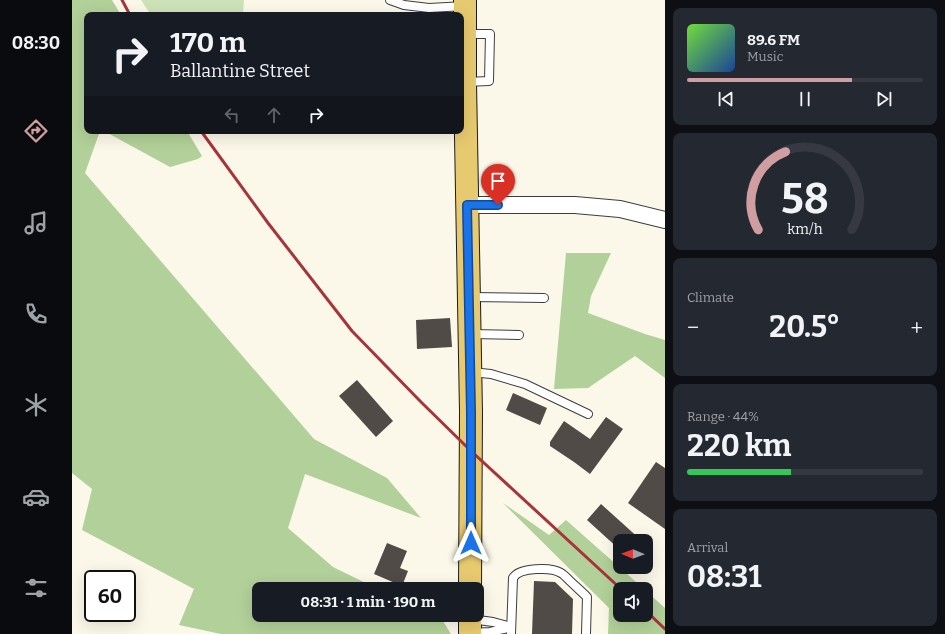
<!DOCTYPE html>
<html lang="en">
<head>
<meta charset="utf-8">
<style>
	:root { --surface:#171b24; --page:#242831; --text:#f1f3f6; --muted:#9ea1a6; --line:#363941; --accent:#d09da1 }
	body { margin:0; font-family:Bitter,serif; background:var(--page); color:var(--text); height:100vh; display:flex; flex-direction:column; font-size:15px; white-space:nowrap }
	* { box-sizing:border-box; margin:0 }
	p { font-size:13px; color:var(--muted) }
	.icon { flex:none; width:22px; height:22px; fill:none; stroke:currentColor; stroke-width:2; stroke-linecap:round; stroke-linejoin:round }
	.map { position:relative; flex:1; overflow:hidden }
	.panel { display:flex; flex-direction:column; gap:8px; padding:8px; background:#0d0f14; width:280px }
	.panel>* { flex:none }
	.hud { position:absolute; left:12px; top:12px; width:380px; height:122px; border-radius:8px; box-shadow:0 4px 16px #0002; background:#171b24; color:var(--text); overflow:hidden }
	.needle { width:26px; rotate:271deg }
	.controls { position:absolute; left:541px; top:534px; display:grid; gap:8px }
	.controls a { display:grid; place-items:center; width:40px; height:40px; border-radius:8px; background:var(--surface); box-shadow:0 4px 16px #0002; font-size:20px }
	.speed { position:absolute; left:12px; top:570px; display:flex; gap:8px; font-size:20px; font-weight:700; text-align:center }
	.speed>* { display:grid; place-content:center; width:52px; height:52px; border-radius:50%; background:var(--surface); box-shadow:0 4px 16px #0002; line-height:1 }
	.speed .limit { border:2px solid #111; border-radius:6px; background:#fff; color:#111 }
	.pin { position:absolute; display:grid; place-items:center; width:34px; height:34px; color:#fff; margin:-41px -17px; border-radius:50% 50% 50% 0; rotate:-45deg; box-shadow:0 0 4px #0007 }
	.pin .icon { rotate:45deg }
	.me { position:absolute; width:44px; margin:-22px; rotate:0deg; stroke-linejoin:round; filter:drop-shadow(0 0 3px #0008) }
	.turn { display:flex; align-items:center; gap:14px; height:84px; padding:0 20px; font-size:18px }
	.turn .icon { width:52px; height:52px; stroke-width:2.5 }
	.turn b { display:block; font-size:28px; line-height:34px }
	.lanes { display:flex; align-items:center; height:38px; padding:0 20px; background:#0003; justify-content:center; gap:20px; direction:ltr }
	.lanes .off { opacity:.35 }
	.big { font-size:30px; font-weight:700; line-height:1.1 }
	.panel .tile { flex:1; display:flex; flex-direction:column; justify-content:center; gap:6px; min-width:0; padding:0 14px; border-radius:8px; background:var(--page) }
	.panel .dial { align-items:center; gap:0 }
	.dial svg { height:104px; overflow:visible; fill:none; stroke:var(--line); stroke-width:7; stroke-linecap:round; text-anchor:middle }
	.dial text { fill:var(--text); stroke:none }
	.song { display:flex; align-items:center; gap:12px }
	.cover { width:48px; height:48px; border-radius:6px; background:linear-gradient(135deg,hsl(100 70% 55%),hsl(220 70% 35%)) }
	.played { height:4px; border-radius:2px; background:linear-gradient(90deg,var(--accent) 70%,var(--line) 70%) }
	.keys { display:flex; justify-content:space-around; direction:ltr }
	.heat { display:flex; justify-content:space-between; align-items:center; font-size:22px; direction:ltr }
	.charge { height:6px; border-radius:3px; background:linear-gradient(90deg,#34c759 44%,var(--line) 0) }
	.trip { position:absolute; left:180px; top:582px; width:232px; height:40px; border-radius:8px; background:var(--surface); box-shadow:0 4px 16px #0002; font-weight:700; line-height:40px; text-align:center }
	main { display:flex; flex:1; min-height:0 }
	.dock { display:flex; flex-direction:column; width:72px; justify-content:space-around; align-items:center; background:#090b0e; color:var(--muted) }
	.dock .icon { width:28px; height:28px }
	.dock .selected { color:var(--accent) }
	.dock b { font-size:18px; color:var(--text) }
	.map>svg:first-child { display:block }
	.green { fill:#cee2b8 }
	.forest { fill:#b2d099 }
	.building { fill:#514b48 }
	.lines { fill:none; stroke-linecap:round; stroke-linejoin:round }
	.lane-casing { stroke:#3d3d3d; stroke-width:10 }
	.street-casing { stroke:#3d3d3d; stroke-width:18 }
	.primary-casing { stroke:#1b1b1b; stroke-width:24 }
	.lane { stroke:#fff; stroke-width:8 }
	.street { stroke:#fff; stroke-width:16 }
	.primary { stroke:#e7c96f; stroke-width:22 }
	.rail { stroke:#a7343a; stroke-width:3 }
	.route-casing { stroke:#114b97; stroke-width:10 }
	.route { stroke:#1a73e8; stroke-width:7 }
</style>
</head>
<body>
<main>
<nav class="dock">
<b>08:30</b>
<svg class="icon selected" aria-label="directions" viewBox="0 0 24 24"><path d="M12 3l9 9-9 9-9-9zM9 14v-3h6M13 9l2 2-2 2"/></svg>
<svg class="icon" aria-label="music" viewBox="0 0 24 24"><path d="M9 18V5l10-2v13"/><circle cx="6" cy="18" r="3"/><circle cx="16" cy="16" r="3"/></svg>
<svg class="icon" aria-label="phone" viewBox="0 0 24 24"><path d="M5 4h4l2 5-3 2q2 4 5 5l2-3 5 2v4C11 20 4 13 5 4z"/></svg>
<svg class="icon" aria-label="climate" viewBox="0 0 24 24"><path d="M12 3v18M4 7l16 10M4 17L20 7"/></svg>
<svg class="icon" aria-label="car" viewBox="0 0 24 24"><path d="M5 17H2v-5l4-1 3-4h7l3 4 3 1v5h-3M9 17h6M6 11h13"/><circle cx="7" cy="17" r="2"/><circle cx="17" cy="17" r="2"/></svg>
<svg class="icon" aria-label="filters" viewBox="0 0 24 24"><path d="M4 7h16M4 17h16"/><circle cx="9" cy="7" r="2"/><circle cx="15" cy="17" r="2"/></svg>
</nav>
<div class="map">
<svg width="593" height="634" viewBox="0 0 593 634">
	<rect width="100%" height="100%" fill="#fcf8e9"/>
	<path class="green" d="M 69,0 L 172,0 L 171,15 L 79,15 Z"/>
	<g class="forest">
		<path d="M 0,0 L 40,0 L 49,15 L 15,15 L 15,131 L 28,131 L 13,173 L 242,439 L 315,478 L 349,518 L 233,474 L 216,528 L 261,567 L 306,589 L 187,589 L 187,615 L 359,615 L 371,621 L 379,634 L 149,634 L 107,625 L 122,589 L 10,530 L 20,489 L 0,473 Z"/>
		<path d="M 32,131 L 115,131 L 130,156 L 126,159 L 98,167 Z"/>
		<path d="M 494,253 L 539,253 L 519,296 L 516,313 L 573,334 L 593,340 L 593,378 L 563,356 L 516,388 L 482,389 Z"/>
		<path d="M 431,503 L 477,535 L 494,520 L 572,589 L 548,589 L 548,615 L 574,615 L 574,591 L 593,608 L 593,634 L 536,634 L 537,608 Z"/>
	</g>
	<g class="building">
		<path d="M 378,318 L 380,347 L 345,349 L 344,320 Z"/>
		<path d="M 285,380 L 321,421 L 304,437 L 267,396 Z"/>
		<path d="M 441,393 L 475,408 L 468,425 L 434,410 Z"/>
		<path d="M 534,417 L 551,429 L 518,474 L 502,462 L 478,446 L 478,442 L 492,421 L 518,439 Z"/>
		<path d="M 584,462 L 593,468 L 593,529 L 556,503 Z"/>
		<path d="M 529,504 L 549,522 L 570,541 L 548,541 L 548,550 L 515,520 Z"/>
		<path d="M 315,543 L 335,551 L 328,568 L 336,571 L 330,586 L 302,574 Z"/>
		<path d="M 462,581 L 483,582 L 501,599 L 500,634 L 460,634 Z"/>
	</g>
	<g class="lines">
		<g class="lane-casing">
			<g id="lane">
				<path d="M 318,0 L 332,5 L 357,8 L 393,6"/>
				<path d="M 394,34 L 418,34 L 417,81 L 394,82"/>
				<path d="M 398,297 L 472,298"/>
				<path d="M 399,334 L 447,335"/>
				<path d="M 399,372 L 419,374 L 453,384 L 516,414"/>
				<path d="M 399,619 L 421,622 L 439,627"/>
				<path d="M 398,633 L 418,632 L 436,628"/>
				<path d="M 439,634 L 441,578 C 447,567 480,567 489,573 C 491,574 494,577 496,579 C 502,585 509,591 515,597 L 514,634"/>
			</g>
		</g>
		<g class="street-casing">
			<path id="street" d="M 395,205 L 503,205 L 548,209 L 593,220"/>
		</g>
		<g class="primary-casing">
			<g id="primary">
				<path d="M 393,0 L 393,82 L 399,412 L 398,589"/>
				<path d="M 398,634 L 398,615"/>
			</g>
		</g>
		<use href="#lane" class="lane"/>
		<use href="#street" class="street"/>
		<use href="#primary" class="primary"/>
		<g class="rail">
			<path d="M 50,0 L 58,15"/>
			<path d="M 129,131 L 196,223 L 280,331 L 349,402 L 399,451 L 549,589"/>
			<path d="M 574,611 L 593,629"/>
		</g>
	</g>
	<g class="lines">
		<g class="route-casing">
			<path id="route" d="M 399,543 L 399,412 L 395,205 L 426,205"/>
		</g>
		<use href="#route" class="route"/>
	</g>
</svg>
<div class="controls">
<a><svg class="needle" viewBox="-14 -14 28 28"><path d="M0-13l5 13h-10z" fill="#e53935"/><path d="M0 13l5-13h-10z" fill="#9ea1a6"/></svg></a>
<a><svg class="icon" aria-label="sound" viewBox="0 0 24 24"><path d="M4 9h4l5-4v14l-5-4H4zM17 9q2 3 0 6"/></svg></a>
</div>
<div class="speed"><div class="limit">60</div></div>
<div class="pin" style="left:426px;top:205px;background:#d93025"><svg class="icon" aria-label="arrive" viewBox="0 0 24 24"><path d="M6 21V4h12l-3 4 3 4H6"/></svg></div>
<svg class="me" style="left:399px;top:543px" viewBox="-20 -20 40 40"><path d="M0-17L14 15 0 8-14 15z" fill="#1a73e8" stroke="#fff" stroke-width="4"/></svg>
<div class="trip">08:31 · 1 min · 190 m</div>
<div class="hud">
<div class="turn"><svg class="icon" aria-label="right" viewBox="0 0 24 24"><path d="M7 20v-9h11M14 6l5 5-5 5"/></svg><div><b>170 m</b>Ballantine Street</div></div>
<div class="lanes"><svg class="icon off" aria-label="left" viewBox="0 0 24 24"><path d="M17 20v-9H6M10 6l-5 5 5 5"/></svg><svg class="icon off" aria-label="ahead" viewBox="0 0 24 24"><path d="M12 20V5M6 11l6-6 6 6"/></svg><svg class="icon" aria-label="right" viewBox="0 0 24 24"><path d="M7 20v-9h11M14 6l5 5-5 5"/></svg></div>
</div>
</div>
<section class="panel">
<div class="tile">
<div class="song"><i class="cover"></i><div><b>89.6 FM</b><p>Music</p></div></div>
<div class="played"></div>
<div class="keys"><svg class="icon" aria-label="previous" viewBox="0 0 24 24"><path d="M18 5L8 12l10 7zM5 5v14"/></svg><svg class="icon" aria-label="pause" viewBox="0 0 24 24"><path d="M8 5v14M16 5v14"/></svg><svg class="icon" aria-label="next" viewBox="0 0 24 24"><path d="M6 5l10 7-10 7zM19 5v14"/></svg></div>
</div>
<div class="tile dial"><svg viewBox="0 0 100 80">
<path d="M14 69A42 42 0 1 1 86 69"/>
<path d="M14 69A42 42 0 0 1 35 9" stroke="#d09da1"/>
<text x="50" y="56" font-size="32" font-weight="700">58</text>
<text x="50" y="72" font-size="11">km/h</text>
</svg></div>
<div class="tile"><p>Climate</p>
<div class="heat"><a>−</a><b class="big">20.5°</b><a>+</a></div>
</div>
<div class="tile"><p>Range · 44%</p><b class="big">220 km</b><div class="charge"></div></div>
<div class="tile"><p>Arrival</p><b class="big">08:31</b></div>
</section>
</main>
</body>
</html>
